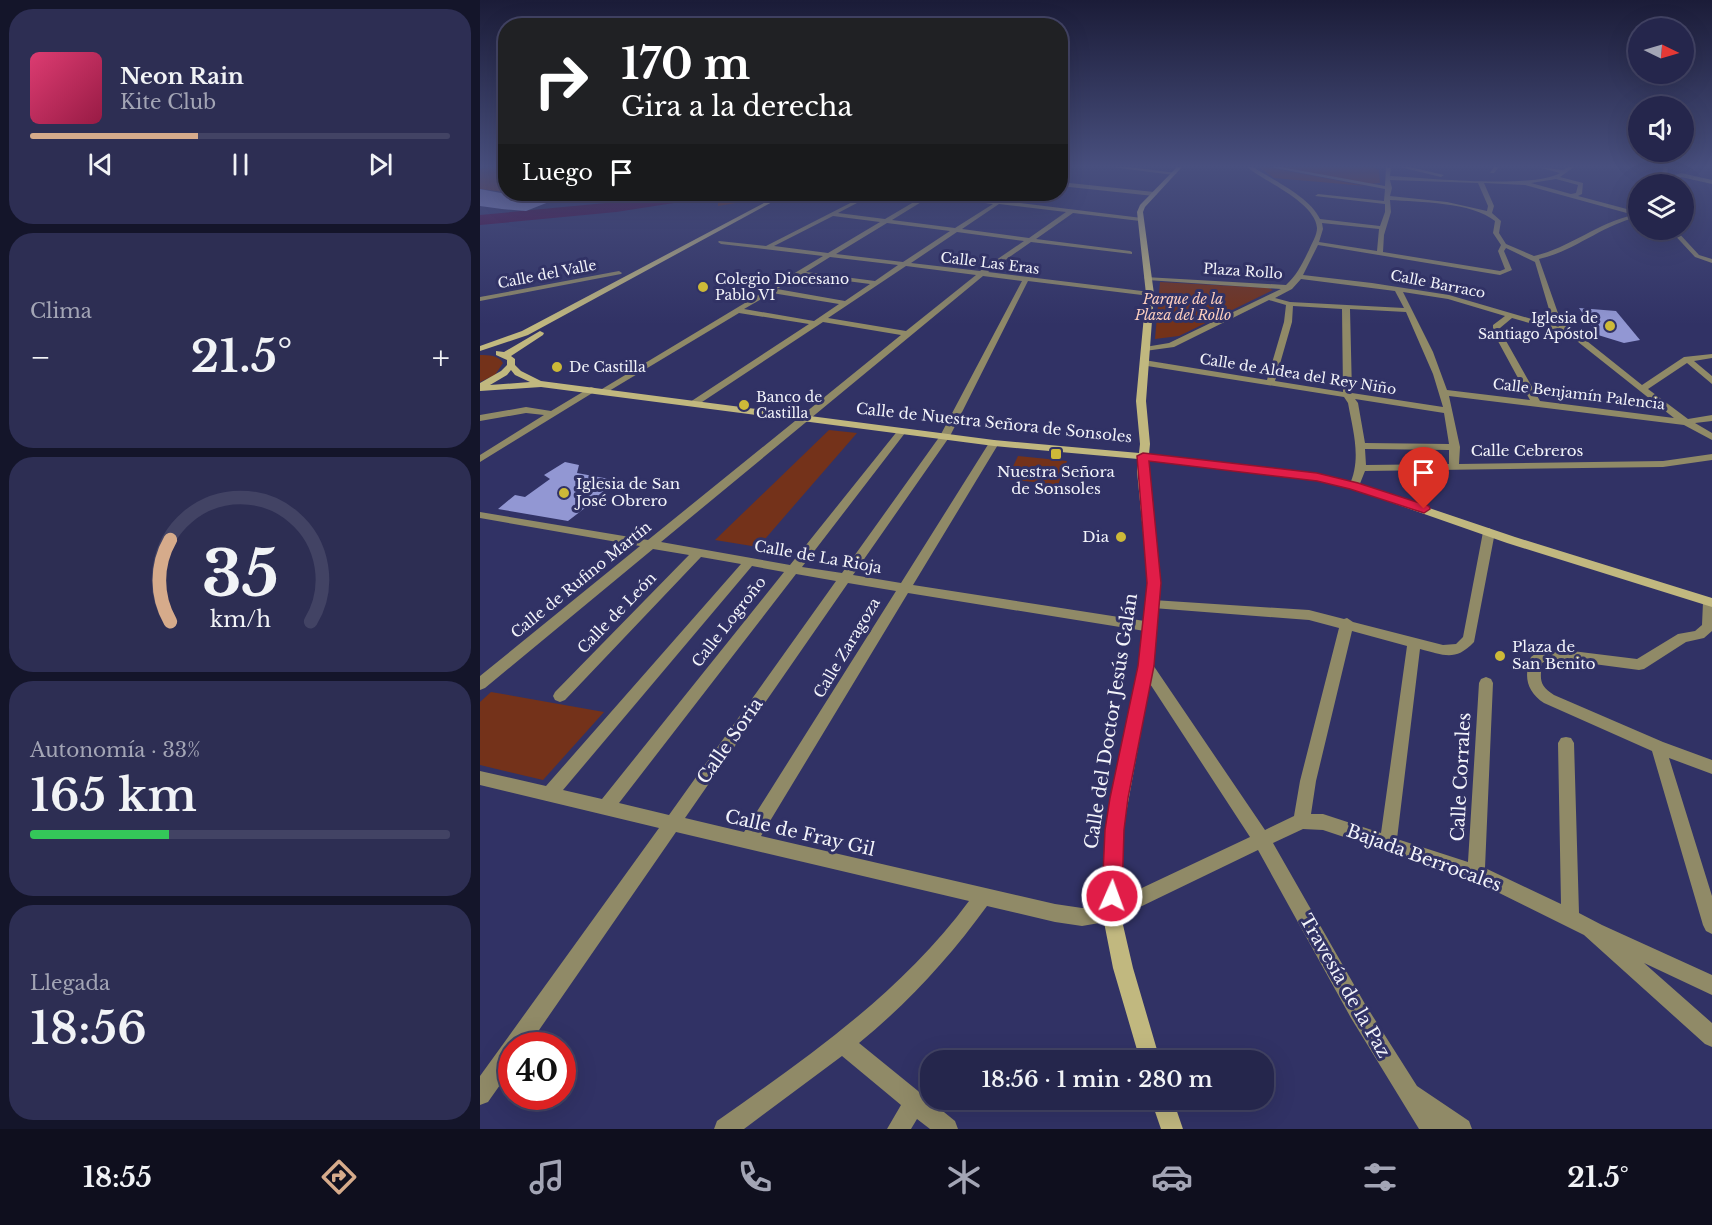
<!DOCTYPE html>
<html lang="es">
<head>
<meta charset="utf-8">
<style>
	:root { --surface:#25264c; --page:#2d2e53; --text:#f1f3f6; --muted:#a3a5b5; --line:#424364; --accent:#d6ab8b }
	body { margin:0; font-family:"Libre Baskerville",serif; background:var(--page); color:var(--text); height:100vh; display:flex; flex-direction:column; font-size:22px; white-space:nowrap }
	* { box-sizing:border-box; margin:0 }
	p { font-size:20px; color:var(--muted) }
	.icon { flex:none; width:33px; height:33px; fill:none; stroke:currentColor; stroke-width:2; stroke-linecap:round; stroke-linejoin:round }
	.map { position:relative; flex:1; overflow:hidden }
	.details { display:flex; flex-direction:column; gap:9px; padding:9px; background:#14152a; width:480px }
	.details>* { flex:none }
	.top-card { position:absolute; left:18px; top:18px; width:570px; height:183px; border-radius:24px; box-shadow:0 6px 24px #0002,0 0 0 2px var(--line); background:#202124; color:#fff; overflow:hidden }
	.needle { width:39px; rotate:95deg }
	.buttons { position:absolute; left:1148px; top:18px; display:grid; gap:12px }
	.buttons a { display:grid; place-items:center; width:66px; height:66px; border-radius:50%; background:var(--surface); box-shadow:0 6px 24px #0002,0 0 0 2px var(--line); font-size:30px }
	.speed { position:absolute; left:18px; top:1032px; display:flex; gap:12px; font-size:30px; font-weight:700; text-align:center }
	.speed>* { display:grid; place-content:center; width:78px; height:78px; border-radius:50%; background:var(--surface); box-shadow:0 6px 24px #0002,0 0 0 2px var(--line); line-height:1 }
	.speed .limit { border:9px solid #d22; background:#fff; color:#111 }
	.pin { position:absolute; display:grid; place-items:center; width:51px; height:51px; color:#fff; margin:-62px -26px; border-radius:50% 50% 50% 0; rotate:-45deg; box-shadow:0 0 6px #0007 }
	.pin .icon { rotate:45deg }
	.me { position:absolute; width:66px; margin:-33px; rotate:2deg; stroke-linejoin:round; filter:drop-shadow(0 0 4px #0008) }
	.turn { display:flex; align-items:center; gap:21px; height:126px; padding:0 24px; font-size:27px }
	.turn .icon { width:78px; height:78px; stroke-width:2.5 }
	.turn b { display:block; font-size:42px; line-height:51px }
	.then { display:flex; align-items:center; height:57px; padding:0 24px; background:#0003; gap:12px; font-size:22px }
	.big { font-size:45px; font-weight:600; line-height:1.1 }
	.details .card { flex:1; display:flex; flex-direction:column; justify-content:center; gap:9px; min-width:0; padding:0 21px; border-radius:24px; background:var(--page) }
	.details .dial { align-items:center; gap:0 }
	.dial svg { height:156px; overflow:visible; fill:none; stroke:var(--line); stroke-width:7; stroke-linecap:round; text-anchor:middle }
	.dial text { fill:var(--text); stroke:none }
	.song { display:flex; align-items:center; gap:18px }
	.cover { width:72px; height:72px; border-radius:9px; background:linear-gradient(135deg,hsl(340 70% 55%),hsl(340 70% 35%)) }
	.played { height:6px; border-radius:3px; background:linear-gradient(90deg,var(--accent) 40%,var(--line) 40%) }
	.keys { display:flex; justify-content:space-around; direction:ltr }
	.heat { display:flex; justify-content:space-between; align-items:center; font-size:33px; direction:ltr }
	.charge { height:9px; border-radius:4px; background:linear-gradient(90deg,#34c759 33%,var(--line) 0) }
	.trip { position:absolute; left:440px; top:1050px; width:354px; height:60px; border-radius:24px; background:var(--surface); box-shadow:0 6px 24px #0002,0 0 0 2px var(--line); font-weight:600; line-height:60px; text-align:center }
	.menu { display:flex; height:96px; justify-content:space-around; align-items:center; background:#0f0f1e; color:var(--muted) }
	.menu .icon { width:42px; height:42px }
	.menu .selected { color:var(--accent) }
	.menu b { font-size:27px; color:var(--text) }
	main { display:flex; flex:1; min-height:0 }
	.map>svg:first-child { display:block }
	.green { fill:#74321a }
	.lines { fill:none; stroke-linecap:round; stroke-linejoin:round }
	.river { fill:#460437; fill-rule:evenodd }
	.building { fill:#9297d3 }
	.street { fill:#908a67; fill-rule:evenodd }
	.secondary { fill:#c1b87f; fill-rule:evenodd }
	.route { fill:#e11d48; stroke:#92132f; stroke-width:1.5 }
	.poi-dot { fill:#cdb938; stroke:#313265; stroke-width:2 }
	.labels { text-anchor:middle; stroke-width:6; stroke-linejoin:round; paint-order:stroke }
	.far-street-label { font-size:14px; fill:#f2f3fa; stroke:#313265 }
	.far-poi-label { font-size:14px; fill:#f2f3fa; stroke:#313265; text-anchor:start }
	.far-park-label { font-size:14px; font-style:italic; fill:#fccebe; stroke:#313265 }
	.street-label { font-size:15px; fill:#f2f3fa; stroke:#313265 }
	.poi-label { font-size:15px; fill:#f2f3fa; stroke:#313265; text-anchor:start }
	.near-street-label { font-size:18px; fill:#f2f3fa; stroke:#313265 }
</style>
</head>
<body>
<main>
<section class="details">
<div class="card">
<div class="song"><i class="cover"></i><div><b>Neon Rain</b><p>Kite Club</p></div></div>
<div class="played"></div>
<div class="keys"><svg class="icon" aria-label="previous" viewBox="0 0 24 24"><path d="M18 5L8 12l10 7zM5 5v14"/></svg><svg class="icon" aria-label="pause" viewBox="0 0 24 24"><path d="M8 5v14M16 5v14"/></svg><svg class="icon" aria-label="next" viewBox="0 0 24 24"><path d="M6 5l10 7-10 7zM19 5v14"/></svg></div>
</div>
<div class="card"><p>Clima</p>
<div class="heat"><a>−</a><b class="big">21.5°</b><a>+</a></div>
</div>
<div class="card dial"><svg viewBox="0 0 100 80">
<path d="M14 69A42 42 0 1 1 86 69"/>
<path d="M14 69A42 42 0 0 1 14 27" stroke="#d6ab8b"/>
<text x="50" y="56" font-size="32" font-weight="700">35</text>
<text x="50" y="72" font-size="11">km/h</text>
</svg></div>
<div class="card"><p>Autonomía · 33%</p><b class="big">165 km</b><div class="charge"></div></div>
<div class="card"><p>Llegada</p><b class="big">18:56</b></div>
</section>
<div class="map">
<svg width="1232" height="1129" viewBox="0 0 1232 1129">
	<rect width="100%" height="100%" fill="#313265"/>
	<g class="green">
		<path d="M 8,167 L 25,167 L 25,192 L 0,189 L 0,170 Z"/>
		<path d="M 779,167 L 787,167 L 886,186 L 794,178 Z"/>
		<path d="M 798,167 L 891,167 L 899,170 L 900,183 L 889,184 Z"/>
		<path d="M 249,194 L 299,194 L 292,197 L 238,206 L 238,202 L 231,198 Z"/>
		<path d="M 680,282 L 788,288 L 793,290 L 699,336 L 675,339 Z"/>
		<path d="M 0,355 C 9,355 18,355 23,363 L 15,375 L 0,382 Z"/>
		<path d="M 349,430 L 377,433 L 278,547 L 235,540 Z"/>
		<path d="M 538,456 L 587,461 L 578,485 L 527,479 Z"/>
		<path d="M 11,692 L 124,712 L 63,780 L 0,765 L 0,702 Z"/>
	</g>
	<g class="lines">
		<path class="river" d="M 191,194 L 228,194 L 220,199 L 136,212 L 0,225 L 0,215 L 136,202 Z"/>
	</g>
	<g class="building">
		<path d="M 0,189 L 26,194 L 79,198 L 46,211 L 22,209 L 0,206 Z"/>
		<path d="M 1099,308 L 1136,311 L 1160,340 L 1144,343 L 1118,335 Z"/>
		<path d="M 85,462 L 99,465 L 97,473 L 140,481 L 110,501 L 114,501 L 88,521 L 18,509 L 35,495 L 45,497 L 70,479 L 64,475 Z"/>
	</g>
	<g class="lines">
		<g class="street">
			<path d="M 631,167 L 649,167 L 697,173 L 694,175 Z"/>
			<path d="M 767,167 L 773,167 C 793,180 830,197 840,219 L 900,226 L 905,212 L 905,204 L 835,196 L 838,194 L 904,201 L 905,189 L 790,167 L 801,167 L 905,186 L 906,167 L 911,168 L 910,176 C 945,178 1054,189 1080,173 L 1058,167 L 1083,170 L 1088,167 L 1094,167 L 1080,177 L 1103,183 L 1102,194 L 1098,196 L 1158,212 L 1158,217 C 1122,225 1095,251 1059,259 L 1079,316 L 1083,322 L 1162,385 L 1204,357 L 1232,354 L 1232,358 L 1214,361 L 1232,376 L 1232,384 L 1207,363 L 1168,389 L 1208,419 L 1232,415 L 1232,421 L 1215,423 L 1232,433 L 1232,440 L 1204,425 L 969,396 L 980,447 L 979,464 L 1183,461 L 1232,454 L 1232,460 L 1183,467 L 885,471 L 879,486 L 874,489 L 869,486 C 882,459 873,431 868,403 L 864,397 L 661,365 L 660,363 L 664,360 L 787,380 L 804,322 L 806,305 L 789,300 L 694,347 L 665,351 L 661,349 L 665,347 L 689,343 L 801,289 L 667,280 L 664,278 L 665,277 L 806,285 C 817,275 822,264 829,250 C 832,243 837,235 837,228 C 835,202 785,182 767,167 ZM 1076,179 L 1098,185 L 1096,193 L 1091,194 L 1051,183 ZM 910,180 L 998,183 L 1008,206 L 1007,211 L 967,202 L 910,196 L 912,188 ZM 1004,183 L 1045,185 L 1154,215 C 1118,222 1090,248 1054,256 L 1026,244 L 1019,233 L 1021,221 L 1012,213 L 1014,206 ZM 910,200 C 939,202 992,202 1015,221 L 1013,233 L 1021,245 L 1018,251 L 1025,269 L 1020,271 L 903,252 L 904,235 L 911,212 ZM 842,223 L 899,229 L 897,251 L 839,242 L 843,229 ZM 838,245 L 1020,275 L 1032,270 L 1024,251 L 1026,248 L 1055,262 L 1071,316 L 1079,327 L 969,295 L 892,283 L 823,275 ZM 821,279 L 915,291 L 924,308 L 810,302 L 795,298 L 812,289 ZM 923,292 L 968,299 L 1025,316 L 1013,325 L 1013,332 L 1050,400 L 967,390 L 953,352 ZM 813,306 L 862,309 L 863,392 L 795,381 L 812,322 ZM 870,309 L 926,312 L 953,374 L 963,407 L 872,393 ZM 1032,318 L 1088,334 L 1194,418 L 1060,401 L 1021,332 L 1020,328 ZM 875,399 L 964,413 L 969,444 L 885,443 L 878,403 ZM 885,449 L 969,450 L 969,464 L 886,465 Z"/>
			<path d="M 920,167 L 930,167 L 964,175 L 961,177 Z"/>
			<path d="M 1014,167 L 1019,167 L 1014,173 L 1010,173 Z"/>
			<path d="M 1183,167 L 1188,167 L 1186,184 L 1181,184 Z"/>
			<path d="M 1201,173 L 1232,180 L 1232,184 L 1201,177 L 1196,184 L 1192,184 L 1195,175 Z"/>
			<path d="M 580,182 L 674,192 L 677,194 L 674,196 L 580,186 Z"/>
			<path d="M 388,194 L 394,194 L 358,213 L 405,219 L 444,196 L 442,194 L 517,201 L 528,194 L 533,194 L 523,201 L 662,218 L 660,221 L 593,213 L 556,239 L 650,251 L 652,252 L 652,254 L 551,242 L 508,272 L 670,292 L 674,294 L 670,296 L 548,281 L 470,436 L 373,575 L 421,583 L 509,443 L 514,440 L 519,443 L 433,585 L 671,622 L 676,624 L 678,627 L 676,630 L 671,632 L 428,593 L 281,836 L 575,904 L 602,908 L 630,903 L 770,837 L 661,670 L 659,666 L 661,662 L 666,661 L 671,662 L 785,830 L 814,816 L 820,781 L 859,628 L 829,620 L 673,608 L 669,607 L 667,604 L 669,601 L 673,600 L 829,610 L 864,619 L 867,618 L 873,622 L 963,645 L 976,644 L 983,637 L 1003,532 L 1009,528 L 1015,532 L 994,642 C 975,662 964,655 940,649 L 917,839 L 988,862 L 999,683 L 1001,679 L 1006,677 L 1011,679 L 1013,683 L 1005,868 L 1081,904 L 1078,743 L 1081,738 L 1086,737 L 1091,738 L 1094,743 L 1099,913 L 1122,925 L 1232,975 L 1232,995 L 1164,963 L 1232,1023 L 1232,1047 L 1225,1044 L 1104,935 L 993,880 L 843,830 L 823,829 L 793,843 L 885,1004 L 937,1086 L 989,1121 L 992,1129 L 939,1129 L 871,1018 L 778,850 L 631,921 L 602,926 L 575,922 L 507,906 C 470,957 428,1003 379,1043 L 475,1121 L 478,1129 L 450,1129 L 437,1119 L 431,1129 L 407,1129 L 421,1105 L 362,1056 L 264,1129 L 234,1129 L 237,1121 C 329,1056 421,993 489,901 L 196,832 L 48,1046 L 32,1046 L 32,1068 L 8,1102 L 0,1105 L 0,1076 L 179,828 L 0,785 L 0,771 L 66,786 L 261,564 L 221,557 L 85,700 L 80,702 L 75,700 L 73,696 L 75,692 L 209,555 L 173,549 L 5,688 L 0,690 L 0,676 L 160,546 L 0,518 L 0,512 L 168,540 L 421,335 L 343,322 L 216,406 L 210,406 L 210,402 L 329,324 L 259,313 L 124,394 L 118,394 L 117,392 L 343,256 L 241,244 L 238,242 L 239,241 L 286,246 ZM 451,196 L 513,204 L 475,228 L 412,220 ZM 519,204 L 586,212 L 549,238 L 482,229 ZM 353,216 L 400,222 L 348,253 L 294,246 ZM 407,223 L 470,231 L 423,262 L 356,254 ZM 477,232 L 544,241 L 500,271 L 431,263 ZM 350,257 L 418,265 L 395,281 L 326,272 ZM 426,266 L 496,275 L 426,331 L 348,318 ZM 320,275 L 390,284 L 365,301 L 297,289 ZM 503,276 L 542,281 L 460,436 L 362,573 L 322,567 L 425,433 L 425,429 L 419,429 L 310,565 L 181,542 ZM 292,293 L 359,304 L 334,321 L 264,309 ZM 272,566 L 304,572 L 122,799 L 83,790 ZM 316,574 L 356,581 L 189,815 L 139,803 ZM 368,583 L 416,591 L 264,832 L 205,818 ZM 872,631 L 927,646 L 901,833 L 843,814 L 831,814 L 836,781 Z"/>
			<path d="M 1190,230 L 1196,230 L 1219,255 L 1232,259 L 1232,263 L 1215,257 Z"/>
			<path d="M 139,271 L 142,273 L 141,274 L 0,301 L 0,297 Z"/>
			<path d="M 111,387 L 114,388 L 114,392 L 0,462 L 0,455 L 64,415 L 46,413 L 0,421 L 0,415 L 46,407 L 71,411 Z"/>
			<path d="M 1229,598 L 1232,598 L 1232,631 L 1224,638 L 1206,642 L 1164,669 L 1159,670 L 1076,659 L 1067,660 L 1062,663 C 1060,680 1059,685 1074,695 L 1183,742 L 1232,760 L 1232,774 L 1189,758 L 1232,896 L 1232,934 L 1226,931 L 1223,925 L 1172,751 L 1064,703 C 1047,692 1043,676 1051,657 L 1059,651 L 1076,649 L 1157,659 L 1198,634 L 1215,631 L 1222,625 L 1223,602 L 1225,599 Z"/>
		</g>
		<g class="secondary">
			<path d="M 697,167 L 702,167 L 665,207 L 663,212 L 674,294 L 666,401 L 670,444 L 669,454 L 837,474 L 878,484 L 1035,537 L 1232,598 L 1232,607 L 1027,543 L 870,488 L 837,480 L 668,460 L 667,471 L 680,583 L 673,666 L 643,830 L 640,912 L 653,968 L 680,1060 L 660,1060 L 633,968 L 622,912 L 627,830 L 659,666 L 668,583 L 657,471 L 658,459 L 514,446 L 61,387 L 0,391 L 0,383 L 21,371 L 27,365 L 27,360 L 16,355 L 16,351 L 24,352 L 60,331 L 64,333 L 63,335 L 31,356 L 35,359 L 35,365 L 41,371 L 61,381 L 514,440 L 659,453 L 660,444 L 656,401 L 666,294 L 657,212 L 660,205 ZM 31,370 L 35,375 L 50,382 L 10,385 L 27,375 Z"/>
			<path d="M 301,194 L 307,194 L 48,335 L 0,351 L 0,346 L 42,331 Z"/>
			<path d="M 671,1100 L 693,1100 L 703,1129 L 681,1129 Z"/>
		</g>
	</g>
	<linearGradient id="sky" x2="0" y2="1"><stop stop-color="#1b1c38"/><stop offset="0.51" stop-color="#484f7e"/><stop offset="1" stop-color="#484f7e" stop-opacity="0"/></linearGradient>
	<rect width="1232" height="325" fill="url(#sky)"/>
	<path class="route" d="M 663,453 L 837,473 L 878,483 L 949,506 L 950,509 L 944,513 L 870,489 L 837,481 L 669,461 L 681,583 L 674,666 L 648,798 L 644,830 L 642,896 L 639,904 L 632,906 L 624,904 L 622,896 L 625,830 L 630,798 L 658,666 L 667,583 L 657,456 Z"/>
	<g class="poi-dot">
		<circle cx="223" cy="287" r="6"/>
		<circle cx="1130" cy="326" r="6"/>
		<circle cx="77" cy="367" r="6"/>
		<circle cx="264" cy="405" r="6"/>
		<rect x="570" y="448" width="12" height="12" rx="3"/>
		<circle cx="84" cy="493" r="6"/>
		<circle cx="641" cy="537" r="6"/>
		<circle cx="1020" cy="656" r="6"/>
	</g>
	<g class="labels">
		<g class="far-street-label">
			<text transform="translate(510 263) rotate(7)" y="5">Calle Las Eras</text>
			<text transform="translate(763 271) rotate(4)" y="5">Plaza Rollo</text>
			<text transform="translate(67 274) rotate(-11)" y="5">Calle del Valle</text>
			<text transform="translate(958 284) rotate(11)" y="5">Calle Barraco</text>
			<text transform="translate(818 374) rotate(9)" y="5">Calle de Aldea del Rey Niño</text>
			<text transform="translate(1099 394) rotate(7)" y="5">Calle Benjamín Palencia</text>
		</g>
		<g class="far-poi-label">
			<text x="235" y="284">Colegio Diocesano<tspan x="235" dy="16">Pablo VI</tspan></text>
			<text x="1118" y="323" text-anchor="end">Iglesia de<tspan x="1118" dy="16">Santiago Apóstol</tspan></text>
			<text x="89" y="372">De Castilla</text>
			<text x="276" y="402">Banco de<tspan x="276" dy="16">Castilla</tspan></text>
		</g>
		<g class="far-park-label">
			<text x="703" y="304">Parque de la<tspan x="703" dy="16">Plaza del Rollo</tspan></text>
		</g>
		<g class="street-label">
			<text transform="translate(514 423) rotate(6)" y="5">Calle de Nuestra Señora de Sonsoles</text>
			<text x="1047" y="456">Calle Cebreros</text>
			<text transform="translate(338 557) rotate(10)" y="5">Calle de La Rioja</text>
			<text transform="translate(101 580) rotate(-39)" y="5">Calle de Rufino Martín</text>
			<text transform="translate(137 613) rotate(-46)" y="5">Calle de León</text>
			<text transform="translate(249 622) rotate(-52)" y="5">Calle Logroño</text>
			<text transform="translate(367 648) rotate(-59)" y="5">Calle Zaragoza</text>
		</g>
		<g class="poi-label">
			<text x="576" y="477" text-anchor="middle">Nuestra Señora<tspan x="576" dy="17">de Sonsoles</tspan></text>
			<text x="96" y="489">Iglesia de San<tspan x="96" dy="17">José Obrero</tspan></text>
			<text x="629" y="542" text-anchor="end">Dia</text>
			<text x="1032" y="652">Plaza de<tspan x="1032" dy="17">San Benito</tspan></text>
		</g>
		<g class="near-street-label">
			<text transform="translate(631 721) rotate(-81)" y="6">Calle del Doctor Jesús Galán</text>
			<text transform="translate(250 741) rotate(-55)" y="6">Calle Soria</text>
			<text transform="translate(981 777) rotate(-87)" y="6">Calle Corrales</text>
			<text transform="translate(320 833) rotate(13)" y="6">Calle de Fray Gil</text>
			<text transform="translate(944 858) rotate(20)" y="6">Bajada Berrocales</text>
			<text transform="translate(865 986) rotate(60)" y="6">Travesía de la Paz</text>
		</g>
	</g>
</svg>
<div class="buttons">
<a><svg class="needle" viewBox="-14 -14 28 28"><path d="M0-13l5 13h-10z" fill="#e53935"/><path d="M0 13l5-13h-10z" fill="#a3a5b5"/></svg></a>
<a><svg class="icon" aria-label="sound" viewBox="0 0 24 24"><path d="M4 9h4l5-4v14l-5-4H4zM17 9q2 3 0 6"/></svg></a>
<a><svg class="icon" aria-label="layers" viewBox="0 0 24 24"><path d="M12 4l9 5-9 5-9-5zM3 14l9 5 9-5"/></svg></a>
</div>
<div class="speed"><div class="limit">40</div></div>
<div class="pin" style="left:944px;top:509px;background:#d93025"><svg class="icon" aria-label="arrive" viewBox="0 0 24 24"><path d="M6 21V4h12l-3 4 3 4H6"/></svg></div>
<svg class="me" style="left:632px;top:896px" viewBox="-20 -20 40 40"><circle r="17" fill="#e11d48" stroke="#fff" stroke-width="3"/><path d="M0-11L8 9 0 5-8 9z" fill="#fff"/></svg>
<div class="trip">18:56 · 1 min · 280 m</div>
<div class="top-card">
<div class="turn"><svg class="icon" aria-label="right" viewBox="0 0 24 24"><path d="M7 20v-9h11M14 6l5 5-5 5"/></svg><div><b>170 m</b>Gira a la derecha</div></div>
<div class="then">Luego<svg class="icon" aria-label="arrive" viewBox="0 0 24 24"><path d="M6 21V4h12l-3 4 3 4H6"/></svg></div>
</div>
</div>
</main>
<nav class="menu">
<b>18:55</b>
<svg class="icon selected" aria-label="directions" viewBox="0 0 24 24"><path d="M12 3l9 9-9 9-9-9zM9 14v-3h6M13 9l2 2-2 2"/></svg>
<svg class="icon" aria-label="music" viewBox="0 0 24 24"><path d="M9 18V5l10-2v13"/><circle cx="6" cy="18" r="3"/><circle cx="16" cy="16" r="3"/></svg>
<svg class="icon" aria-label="phone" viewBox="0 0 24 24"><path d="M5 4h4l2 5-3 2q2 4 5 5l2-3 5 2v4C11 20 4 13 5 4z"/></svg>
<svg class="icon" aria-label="climate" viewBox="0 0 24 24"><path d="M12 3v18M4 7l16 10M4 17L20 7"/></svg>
<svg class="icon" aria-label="car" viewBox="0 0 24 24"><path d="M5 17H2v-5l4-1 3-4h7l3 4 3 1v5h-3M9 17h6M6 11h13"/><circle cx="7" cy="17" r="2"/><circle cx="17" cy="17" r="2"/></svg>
<svg class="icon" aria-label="filters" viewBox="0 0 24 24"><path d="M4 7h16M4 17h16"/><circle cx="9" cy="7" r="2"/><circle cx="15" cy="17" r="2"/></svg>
<b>21.5°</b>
</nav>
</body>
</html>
